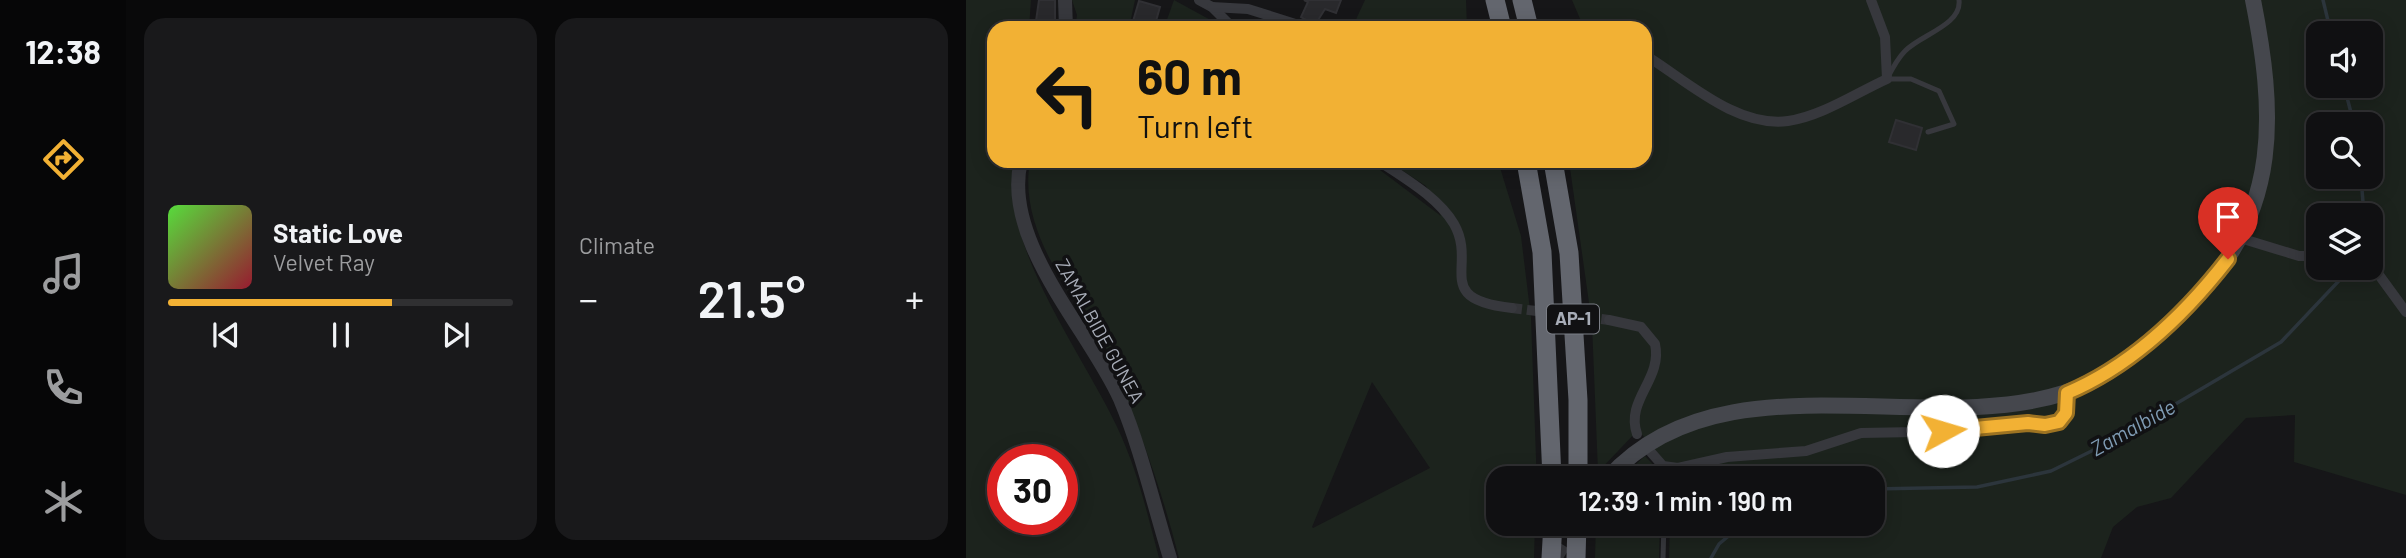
<!DOCTYPE html>
<html lang="en">
<head>
<meta charset="utf-8">
<style>
	:root { --surface:#101012; --page:#19191b; --text:#f1f3f6; --muted:#9c9d9f; --line:#303032; --accent:#f2b134 }
	body { margin:0; font-family:Barlow,sans-serif; background:var(--page); color:var(--text); height:100vh; display:flex; flex-direction:column; font-size:26px; white-space:nowrap }
	* { box-sizing:border-box; margin:0 }
	p { font-size:23px; color:var(--muted) }
	.icon { flex:none; width:38px; height:38px; fill:none; stroke:currentColor; stroke-width:2; stroke-linecap:round; stroke-linejoin:round }
	.map { position:relative; flex:1; overflow:hidden }
	.side { display:flex; flex-direction:column; gap:18px; padding:18px; background:#09090a; width:840px }
	.side>* { flex:none }
	.hud { position:absolute; left:21px; top:21px; width:665px; height:147px; border-radius:21px; box-shadow:0 4px 18px #0003,0 0 0 2px var(--line); background:#f2b134; color:#111; overflow:hidden }
	.controls { position:absolute; left:1340px; top:21px; display:grid; gap:14px }
	.controls a { display:grid; place-items:center; width:77px; height:77px; border-radius:14px; background:var(--surface); box-shadow:0 4px 18px #0003,0 0 0 2px var(--line); font-size:35px }
	.speed { position:absolute; left:21px; top:444px; display:flex; gap:14px; font-size:35px; font-weight:700; text-align:center }
	.speed>* { display:grid; place-content:center; width:91px; height:91px; border-radius:50%; background:var(--surface); box-shadow:0 4px 18px #0003,0 0 0 2px var(--line); line-height:1 }
	.speed .limit { border:10px solid #d22; background:#fff; color:#111 }
	.pin { position:absolute; display:grid; place-items:center; width:60px; height:60px; color:#fff; margin:-72px -30px; border-radius:50% 50% 50% 0; rotate:-45deg; box-shadow:0 0 7px #0007 }
	.pin .icon { rotate:45deg }
	.me { position:absolute; width:77px; margin:-38px; rotate:84deg; stroke-linejoin:round; filter:drop-shadow(0 0 5px #0008) }
	.turn { display:flex; align-items:center; gap:24px; height:147px; padding:0 35px; font-size:32px }
	.turn .icon { width:91px; height:91px; stroke-width:2.5 }
	.turn b { display:block; font-size:49px; line-height:60px }
	.big { font-size:52px; font-weight:600; line-height:1.1 }
	.side .tile { flex:1; display:flex; flex-direction:column; justify-content:center; gap:10px; min-width:0; padding:0 24px; border-radius:21px; background:var(--page) }
	.song { display:flex; align-items:center; gap:21px }
	.cover { width:84px; height:84px; border-radius:10px; background:linear-gradient(135deg,hsl(110 70% 55%),hsl(350 70% 35%)) }
	.played { height:7px; border-radius:4px; background:linear-gradient(90deg,var(--accent) 65%,var(--line) 65%) }
	.keys { display:flex; justify-content:space-around; direction:ltr }
	.heat { display:flex; justify-content:space-between; align-items:center; font-size:38px; direction:ltr }
	.side .tiles { flex:1; display:grid; gap:18px; grid-template-columns:repeat(2,1fr) }
	.trip { position:absolute; left:520px; top:466px; width:399px; height:70px; border-radius:21px; background:var(--surface); box-shadow:0 4px 18px #0003,0 0 0 2px var(--line); font-weight:600; line-height:70px; text-align:center }
	main { display:flex; flex:1; min-height:0 }
	.dock { display:flex; flex-direction:column; width:126px; justify-content:space-around; align-items:center; background:#060607; color:var(--muted) }
	.dock .icon { width:49px; height:49px }
	.dock .current { color:var(--accent) }
	.dock b { font-size:32px; color:var(--text) }
	.map>svg:first-child { display:block }
	.green { fill:#1c231d; fill-rule:evenodd }
	.lines { fill:none; stroke-linecap:round; stroke-linejoin:round }
	.stream { stroke:#2c353c; stroke-width:3.5 }
	.building { fill:#29292c; stroke:#303034; stroke-width:2 }
	.minor-tunnel { stroke:#333438; stroke-width:10; stroke-dasharray:10 5; stroke-linecap:butt }
	.secondary-tunnel { stroke:#333438; stroke-width:16; stroke-dasharray:16 8; stroke-linecap:butt }
	.service { stroke:#37383d; stroke-width:5 }
	.minor { stroke:#37383d; stroke-width:10 }
	.tertiary { stroke:#37383d; stroke-width:14 }
	.secondary { stroke:#45474d; stroke-width:16 }
	.motorway { stroke:#63666e; stroke-width:19 }
	.route-casing { stroke:#9d7322; stroke-width:18 }
	.route { stroke:#f2b134; stroke-width:12 }
	.labels { text-anchor:middle; stroke-width:7; stroke-linejoin:round; paint-order:stroke }
	.shield { fill:#111113; stroke:#7b7e86; stroke-width:2 }
	.shield-label { font-size:18px; font-weight:bold; fill:#a8adb8 }
	.street-label { font-size:19px; fill:#a8adb8; stroke:#111113 }
	.water-label { font-size:21px; font-style:italic; fill:#7f9bb3; stroke:#111113 }
</style>
</head>
<body>
<main>
<nav class="dock">
<b>12:38</b>
<svg class="icon current" aria-label="directions" viewBox="0 0 24 24"><path d="M12 3l9 9-9 9-9-9zM9 14v-3h6M13 9l2 2-2 2"/></svg>
<svg class="icon" aria-label="music" viewBox="0 0 24 24"><path d="M9 18V5l10-2v13"/><circle cx="6" cy="18" r="3"/><circle cx="16" cy="16" r="3"/></svg>
<svg class="icon" aria-label="phone" viewBox="0 0 24 24"><path d="M5 4h4l2 5-3 2q2 4 5 5l2-3 5 2v4C11 20 4 13 5 4z"/></svg>
<svg class="icon" aria-label="climate" viewBox="0 0 24 24"><path d="M12 3v18M4 7l16 10M4 17L20 7"/></svg>
</nav>
<section class="side">
<div class="tiles">
<div class="tile">
<div class="song"><i class="cover"></i><div><b>Static Love</b><p>Velvet Ray</p></div></div>
<div class="played"></div>
<div class="keys"><svg class="icon" aria-label="previous" viewBox="0 0 24 24"><path d="M18 5L8 12l10 7zM5 5v14"/></svg><svg class="icon" aria-label="pause" viewBox="0 0 24 24"><path d="M8 5v14M16 5v14"/></svg><svg class="icon" aria-label="next" viewBox="0 0 24 24"><path d="M6 5l10 7-10 7zM19 5v14"/></svg></div>
</div>
<div class="tile"><p>Climate</p>
<div class="heat"><a>−</a><b class="big">21.5°</b><a>+</a></div>
</div>
</div>
</section>
<div class="map">
<svg width="1440" height="558" viewBox="0 0 1440 558">
	<rect width="100%" height="100%" fill="#161618"/>
	<g class="green">
		<path d="M 0,0 L 65,0 L 63,28 L 28,28 L 28,161 L 50,161 C 28,245 129,368 159,445 C 174,481 183,520 193,558 L 0,558 ZM 37,460 L 96,460 L 96,520 L 37,520 Z"/>
		<path d="M 106,0 L 169,0 L 163,28 L 109,28 L 111,15 Z"/>
		<path d="M 208,0 L 250,23 L 255,28 L 198,28 Z"/>
		<path d="M 399,0 L 500,0 L 501,28 L 386,28 Z"/>
		<path d="M 606,0 L 1440,0 L 1440,495 L 1328,462 L 1329,415 L 1280,418 L 1205,498 L 1171,507 L 1147,527 L 1135,558 L 703,558 L 704,523 L 906,523 L 906,478 L 708,478 L 710,474 L 672,430 L 632,472 L 626,324 L 603,161 L 679,161 L 679,28 L 618,28 ZM 1353,33 L 1405,33 L 1405,86 L 1353,86 ZM 1353,124 L 1405,124 L 1405,177 L 1353,177 ZM 1353,215 L 1405,215 L 1405,268 L 1353,268 Z"/>
		<path d="M 64,161 L 402,161 L 475,216 L 460,186 L 422,161 L 532,161 L 555,236 L 565,318 L 570,458 L 570,478 L 532,478 L 532,523 L 569,523 L 568,558 L 213,558 C 196,491 173,424 143,361 C 113,299 51,236 64,161 ZM 406,382 L 464,468 L 347,528 L 346,527 Z"/>
		<path d="M 679,456 L 694,472 L 694,478 L 655,478 Z"/>
		<path d="M 630,523 L 694,523 L 693,558 L 629,558 Z"/>
	</g>
	<g class="lines">
		<g class="stream">
			<path d="M 1357,0 L 1365,33"/>
			<path d="M 1378,86 L 1388,124"/>
			<path d="M 1395,177 L 1398,215"/>
			<path d="M 906,489 L 1011,487 L 1085,471 L 1150,439 L 1315,342 L 1385,268"/>
			<path d="M 745,558 L 753,544 L 778,523"/>
		</g>
	</g>
	<g class="building">
		<path d="M 73,0 L 89,0 L 89,28 L 69,28 Z"/>
		<path d="M 338,0 L 375,0 L 370,13 L 359,9 L 349,25 L 335,17 L 342,2 Z"/>
		<path d="M 173,1 L 194,7 L 188,28 L 165,28 Z"/>
		<path d="M 930,120 L 956,128 L 950,150 L 923,142 Z"/>
	</g>
	<g class="lines">
		<path class="minor-tunnel" d="M 546,308 L 643,320"/>
		<path class="secondary-tunnel" d="M 588,558 L 610,523"/>
		<g class="service">
			<path d="M 962,132 L 988,124 L 973,91 L 945,79 L 921,79 C 926,69 931,59 939,51 C 954,35 996,25 993,0"/>
			<path d="M 697,558 L 698,523"/>
		</g>
		<g class="minor">
			<path d="M 233,0 L 246,7 L 267,28"/>
			<path d="M 246,7 L 282,9 L 342,28"/>
			<path d="M 679,55 C 720,80 770,128 822,121 C 856,116 890,93 921,79 L 919,37 L 905,0"/>
			<path d="M 413,161 C 438,178 472,197 488,224 C 512,266 465,299 546,308"/>
			<path d="M 1274,238 L 1333,256 L 1353,256"/>
			<path d="M 1405,264 L 1440,312"/>
			<path d="M 643,320 L 675,327 L 689,344 C 697,379 659,400 671,434"/>
			<path d="M 683,450 L 697,466 L 712,468 L 761,457 L 840,451 L 895,433 L 950,432 L 1062,423 C 1086,426 1106,421 1101,393"/>
		</g>
		<g class="tertiary">
			<path d="M 99,0 L 100,28"/>
			<path d="M 55,161 C 35,241 124,331 154,399 C 175,449 188,506 204,558"/>
		</g>
		<path class="secondary" d="M 642,478 C 754,353 956,438 1098,393 C 1149,377 1194,334 1230,297 C 1315,210 1309,111 1287,0"/>
		<g class="motorway">
			<path d="M 529,0 L 536,28"/>
			<path d="M 556,0 L 563,28"/>
			<path d="M 560,161 L 576,252 L 586,478"/>
			<path d="M 587,161 L 603,253 L 612,400 L 612,478"/>
			<path d="M 585,558 L 587,523"/>
			<path d="M 610,558 L 611,523"/>
		</g>
	</g>
	<g class="lines">
		<g class="route-casing">
			<path id="route" d="M 977,431 L 1062,423 L 1079,425 L 1093,422 L 1100,413 L 1101,393 C 1165,366 1220,313 1262,259"/>
		</g>
		<use href="#route" class="route"/>
	</g>
	<g class="labels">
		<rect class="shield" x="581" y="304.5" width="52" height="29" rx="5"/>
		<g class="shield-label">
			<text x="607" y="325">AP-1</text>
		</g>
		<g class="street-label">
			<text transform="translate(134 331) rotate(61)" y="7">ZAMALBIDE GUNEA</text>
		</g>
		<g class="water-label">
			<text transform="translate(1167 428) rotate(-29)" y="7">Zamalbide</text>
		</g>
	</g>
</svg>
<div class="controls">
<a><svg class="icon" aria-label="sound" viewBox="0 0 24 24"><path d="M4 9h4l5-4v14l-5-4H4zM17 9q2 3 0 6"/></svg></a>
<a><svg class="icon" aria-label="search" viewBox="0 0 24 24"><circle cx="10" cy="10" r="6"/><path d="M15 15l6 6"/></svg></a>
<a><svg class="icon" aria-label="layers" viewBox="0 0 24 24"><path d="M12 4l9 5-9 5-9-5zM3 14l9 5 9-5"/></svg></a>
</div>
<div class="speed"><div class="limit">30</div></div>
<div class="pin" style="left:1262px;top:259px;background:#d93025"><svg class="icon" aria-label="arrive" viewBox="0 0 24 24"><path d="M6 21V4h12l-3 4 3 4H6"/></svg></div>
<svg class="me" style="left:977px;top:431px" viewBox="-20 -20 40 40"><circle r="19" fill="#fff"/><path d="M0-13L10 11 0 6-10 11z" fill="#f2b134"/></svg>
<div class="trip">12:39 · 1 min · 190 m</div>
<div class="hud">
<div class="turn"><svg class="icon" aria-label="left" viewBox="0 0 24 24"><path d="M17 20v-9H6M10 6l-5 5 5 5"/></svg><div><b>60 m</b>Turn left</div></div>
</div>
</div>
</main>
</body>
</html>
